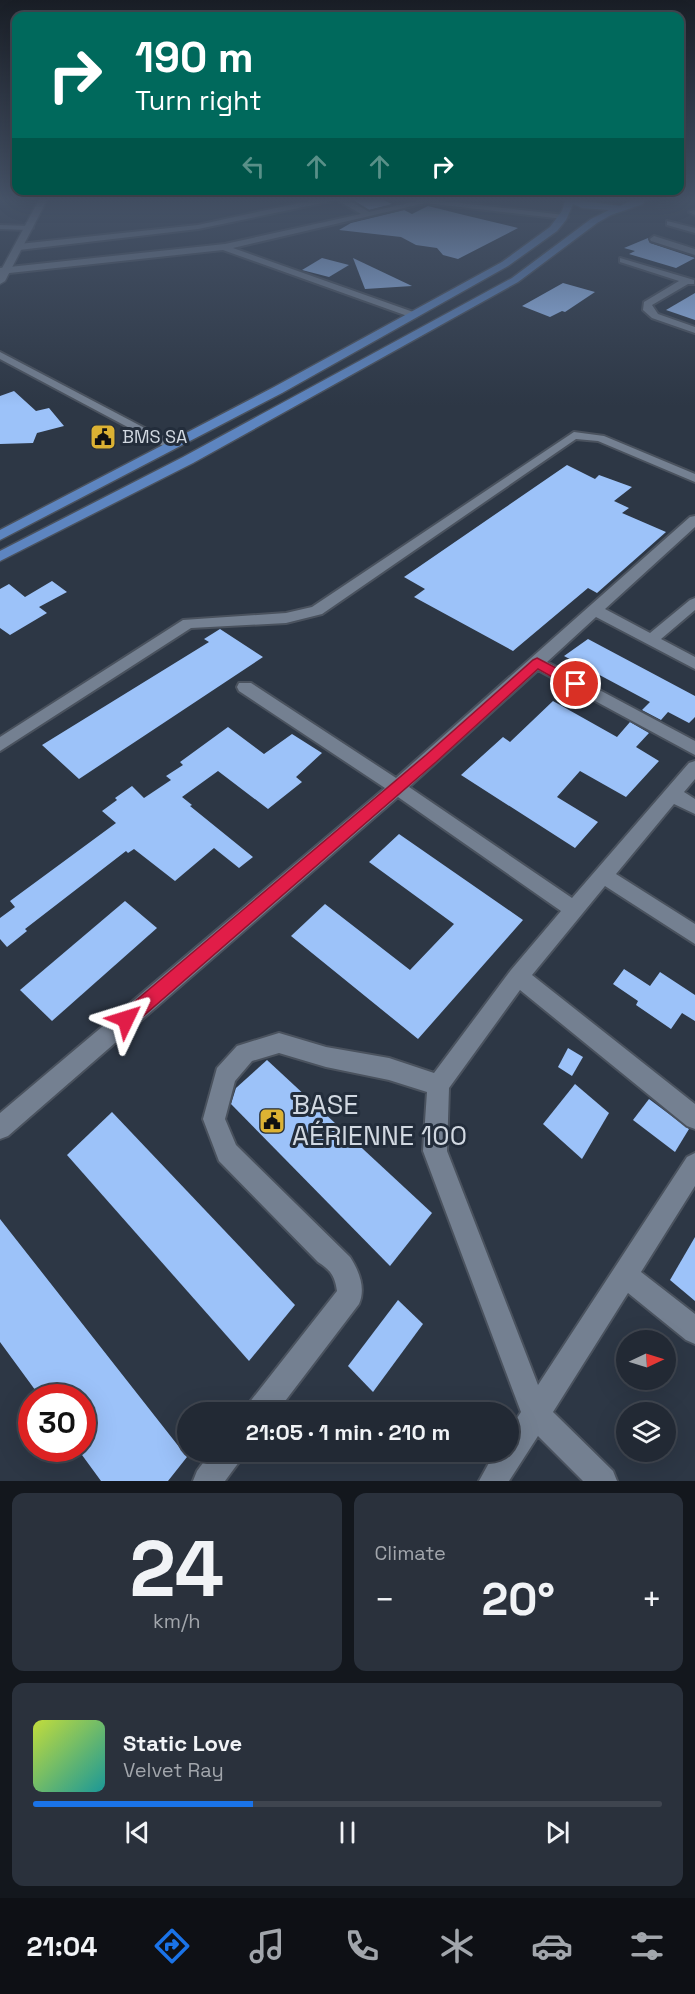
<!DOCTYPE html>
<html lang="en">
<head>
<meta charset="utf-8">
<style>
	:root { --surface:#222934; --page:#2a313c; --text:#f1f3f6; --muted:#a2a6ac; --line:#3f454f; --accent:#1a73e8 }
	body { margin:0; font-family:"Space Grotesk",sans-serif; background:var(--page); color:var(--text); height:100vh; display:flex; flex-direction:column; font-size:22px; white-space:nowrap }
	* { box-sizing:border-box; margin:0 }
	p { font-size:20px; color:var(--muted) }
	.icon { flex:none; width:33px; height:33px; fill:none; stroke:currentColor; stroke-width:2; stroke-linecap:round; stroke-linejoin:round }
	.map { position:relative; height:1481px; overflow:hidden }
	.sheet { display:flex; flex-direction:column; gap:12px; padding:12px; background:#13171d; flex:1 }
	.sheet>* { flex:none }
	.banner { position:absolute; left:12px; top:12px; width:672px; height:183px; border-radius:12px; box-shadow:0 6px 24px #0002,0 0 0 2px var(--line); background:#00695c; color:#fff; overflow:hidden }
	.needle { width:39px; rotate:86deg }
	.controls { position:absolute; left:616px; top:1330px; display:grid; gap:12px }
	.controls a { display:grid; place-items:center; width:60px; height:60px; border-radius:50%; background:var(--surface); box-shadow:0 6px 24px #0002,0 0 0 2px var(--line); font-size:30px }
	.speed { position:absolute; left:18px; top:1384px; display:flex; gap:12px; font-size:30px; font-weight:700; text-align:center }
	.speed>* { display:grid; place-content:center; width:78px; height:78px; border-radius:50%; background:var(--surface); box-shadow:0 6px 24px #0002,0 0 0 2px var(--line); line-height:1 }
	.speed .limit { border:9px solid #d22; background:#fff; color:#111 }
	.pin { position:absolute; display:grid; place-items:center; width:51px; height:51px; color:#fff; margin:-26px; border:3px solid #fff; border-radius:50%; box-shadow:0 2px 6px #0007 }
	.me { position:absolute; width:66px; margin:-33px; rotate:49deg; stroke-linejoin:round; filter:drop-shadow(0 0 4px #0008) }
	.turn { display:flex; align-items:center; gap:21px; height:126px; padding:0 24px; font-size:27px }
	.turn .icon { width:78px; height:78px; stroke-width:2.5 }
	.turn b { display:block; font-size:42px; line-height:51px }
	.lanes { display:flex; align-items:center; height:57px; padding:0 24px; background:#0003; justify-content:center; gap:30px; direction:ltr }
	.lanes .off { opacity:.35 }
	.big { font-size:45px; font-weight:600; line-height:1.1 }
	.sheet .card { flex:1; display:flex; flex-direction:column; justify-content:center; gap:9px; min-width:0; padding:0 21px; border-radius:12px; background:var(--page) }
	.sheet .dial { align-items:center; gap:0 }
	.dial b { font-size:78px; line-height:1 }
	.song { display:flex; align-items:center; gap:18px }
	.cover { width:72px; height:72px; border-radius:9px; background:linear-gradient(135deg,hsl(70 70% 55%),hsl(180 70% 35%)) }
	.played { height:6px; border-radius:3px; background:linear-gradient(90deg,var(--accent) 35%,var(--line) 35%) }
	.keys { display:flex; justify-content:space-around; direction:ltr }
	.heat { display:flex; justify-content:space-between; align-items:center; font-size:33px; direction:ltr }
	.sheet .tiles { flex:1; display:grid; gap:12px; grid-template-columns:1fr 1fr }
	.card:last-child { grid-column:span 2 }
	.trip { position:absolute; left:177px; top:1402px; width:342px; height:60px; border-radius:30px; background:var(--surface); box-shadow:0 6px 24px #0002,0 0 0 2px var(--line); font-weight:600; line-height:60px; text-align:center }
	.dock { display:flex; height:96px; justify-content:space-around; align-items:center; background:#0e1015; color:var(--muted) }
	.dock .icon { width:42px; height:42px }
	.dock .current { color:var(--accent) }
	.dock b { font-size:27px; color:var(--text) }
	.map>svg:first-child { display:block }
	.building { fill:#9cc2f9 }
	.lines { fill:none; stroke-linecap:round; stroke-linejoin:round }
	.minor-casing { stroke:#4a525e; stroke-width:4 }
	.tertiary-casing { stroke:#4a525e; stroke-width:3 }
	.primary-casing { stroke:#4a525e; stroke-width:3 }
	.minor { fill:#748091; fill-rule:evenodd }
	.tertiary { fill:#748091; fill-rule:evenodd }
	.primary { fill:#5d85c0; fill-rule:evenodd }
	.route { fill:#e11d48; stroke:#92132f; stroke-width:1.5 }
	.labels { text-anchor:middle; stroke-width:6; stroke-linejoin:round; paint-order:stroke }
	.far-poi-label { font-size:18px; fill:#d1d8e1; stroke:#232d3b; text-anchor:start }
	.near-poi-label { font-size:27px; fill:#d1d8e1; stroke:#232d3b; text-anchor:start }
</style>
</head>
<body>
<div class="map">
<svg width="695" height="1481" viewBox="0 0 695 1481">
	<rect width="100%" height="100%" fill="#2d3745"/>
	<g class="building">
		<path d="M 350,198 L 379,198 L 392,204 L 369,210 Z"/>
		<path d="M 428,206 L 464,215 L 518,228 L 458,259 L 443,255 L 437,248 L 416,245 L 401,237 L 339,230 L 351,223 L 404,210 L 412,214 Z"/>
		<path d="M 648,238 L 650,243 L 695,258 L 676,268 L 629,254 L 635,251 L 624,248 Z"/>
		<path d="M 322,258 L 349,265 L 329,277 L 302,270 Z"/>
		<path d="M 353,258 L 412,286 L 365,289 Z"/>
		<path d="M 563,283 L 595,292 L 565,312 L 562,311 L 550,317 L 522,306 Z"/>
		<path d="M 695,293 L 695,320 L 666,310 Z"/>
		<path d="M 14,391 L 36,411 L 49,408 L 64,426 L 37,433 L 33,443 L 0,444 L 0,396 Z"/>
		<path d="M 567,465 L 595,479 L 599,475 L 632,487 L 614,501 L 629,508 L 622,513 L 666,532 L 597,593 L 588,588 L 513,651 L 414,597 L 425,589 L 404,577 Z"/>
		<path d="M 52,581 L 67,592 L 39,607 L 47,613 L 10,635 L 0,628 L 0,589 L 9,584 L 25,597 Z"/>
		<path d="M 220,629 L 263,657 L 79,779 L 42,745 L 209,642 L 204,639 Z"/>
		<path d="M 588,639 L 695,696 L 695,717 L 689,723 L 668,712 L 661,720 L 642,710 L 650,702 L 564,656 Z"/>
		<path d="M 553,701 L 617,737 L 630,722 L 649,733 L 636,747 L 659,761 L 626,797 L 580,771 L 557,797 L 598,822 L 575,848 L 461,775 L 503,737 L 510,742 Z"/>
		<path d="M 228,727 L 264,754 L 292,734 L 322,753 L 296,777 L 302,782 L 268,809 L 218,771 L 182,797 L 192,805 L 190,806 L 253,857 L 239,868 L 214,848 L 175,881 L 134,849 L 128,853 L 126,851 L 25,929 L 27,931 L 7,947 L 0,939 L 0,918 L 15,907 L 10,901 L 116,823 L 102,811 L 117,800 L 115,798 L 132,786 L 144,798 L 171,780 L 166,776 L 183,765 L 180,762 Z"/>
		<path d="M 399,834 L 523,920 L 418,1039 L 291,936 L 325,904 L 410,970 L 454,924 L 369,862 Z"/>
		<path d="M 125,901 L 157,928 L 52,1021 L 20,990 Z"/>
		<path d="M 624,969 L 650,986 L 660,972 L 695,995 L 695,1021 L 682,1013 L 671,1029 L 636,1005 L 638,1001 L 613,984 Z"/>
		<path d="M 568,1048 L 583,1057 L 572,1076 L 558,1067 Z"/>
		<path d="M 267,1060 L 432,1213 L 390,1266 L 231,1104 L 236,1088 Z"/>
		<path d="M 575,1084 L 609,1113 L 582,1159 L 543,1124 Z"/>
		<path d="M 649,1099 L 689,1129 L 675,1152 L 633,1120 Z"/>
		<path d="M 112,1112 L 295,1305 L 249,1361 L 67,1155 Z"/>
		<path d="M 0,1219 L 187,1457 L 168,1481 L 101,1481 L 82,1455 L 82,1398 L 41,1398 L 0,1342 Z"/>
		<path d="M 695,1237 L 695,1301 L 670,1280 Z"/>
		<path d="M 398,1300 L 423,1324 L 373,1392 L 348,1366 Z"/>
	</g>
	<g class="lines">
		<g class="minor-casing">
			<g id="minor">
				<path d="M 322,198 L 345,198 L 369,212 L 425,199 L 564,215 L 568,217 L 564,219 L 425,203 L 233,248 L 416,313 L 416,317 L 413,318 L 223,250 L 0,274 L 0,268 L 225,244 L 361,214 L 337,200 L 198,229 L 19,250 L 15,247 L 19,244 L 198,225 Z"/>
				<path d="M 693,210 L 695,210 L 695,215 L 689,212 Z"/>
				<path d="M 667,221 L 695,228 L 695,233 L 667,225 Z"/>
				<path d="M 0,225 L 29,226 L 33,228 L 29,230 L 0,229 Z"/>
				<path d="M 654,236 L 695,249 L 695,255 L 651,241 L 650,239 Z"/>
				<path d="M 620,258 L 694,280 L 694,284 L 688,284 L 652,305 L 658,314 L 695,327 L 695,333 L 652,318 L 643,310 L 644,302 L 679,281 L 620,262 Z"/>
				<path d="M 0,352 L 175,444 L 177,446 L 171,450 L 167,448 L 0,359 Z"/>
				<path d="M 574,432 L 604,436 L 695,474 L 695,482 L 598,441 L 576,439 L 322,614 L 286,623 L 191,628 L 0,751 L 0,737 L 183,620 L 286,613 L 312,607 Z"/>
				<path d="M 695,516 L 695,527 L 605,609 L 650,633 L 690,600 L 695,598 L 695,610 L 661,639 L 695,657 L 695,669 L 596,617 L 547,662 L 695,741 L 695,755 L 538,670 L 409,787 L 572,898 L 689,763 L 695,761 L 695,779 L 684,792 L 695,799 L 695,814 L 674,804 L 616,874 L 695,924 L 695,944 L 605,886 L 532,975 L 695,1104 L 695,1129 L 687,1126 L 520,990 L 449,1088 L 447,1151 L 538,1385 L 687,1157 L 695,1153 L 695,1186 L 641,1272 L 695,1314 L 695,1344 L 686,1340 L 628,1293 L 553,1412 L 613,1471 L 617,1481 L 583,1481 L 538,1436 L 509,1481 L 479,1481 L 495,1452 L 508,1452 L 508,1432 L 521,1412 L 423,1151 L 427,1092 L 389,1080 L 326,1067 L 279,1053 L 252,1061 L 235,1081 L 225,1119 L 236,1145 L 350,1257 C 359,1271 366,1288 359,1304 L 276,1413 L 245,1413 L 249,1403 L 337,1291 C 335,1277 331,1270 318,1262 L 219,1161 L 203,1119 L 217,1068 L 237,1046 L 279,1033 L 326,1047 L 389,1058 L 434,1073 L 511,970 L 561,911 L 398,797 L 8,1136 L 0,1139 L 0,1113 L 385,788 L 239,691 L 237,687 L 239,683 L 251,683 L 396,778 L 690,517 Z"/>
				<path d="M 211,1452 L 243,1452 L 239,1462 L 225,1481 L 193,1481 L 197,1471 Z"/>
			</g>
		</g>
		<g class="tertiary-casing">
			<path id="tertiary" d="M 40,198 L 48,198 L 5,281 L 0,284 L 0,272 Z"/>
		</g>
		<g class="primary-casing">
			<path id="primary" d="M 561,198 L 620,206 L 638,198 L 646,198 L 643,204 L 611,215 L 597,223 L 518,282 L 193,463 L 0,561 L 0,551 L 183,457 L 512,278 L 591,219 L 609,210 L 582,208 L 573,204 L 566,220 L 557,231 L 508,266 L 282,393 L 0,540 L 0,530 L 274,387 L 502,262 L 550,227 L 562,211 L 565,201 Z"/>
		</g>
		<use href="#minor" class="minor"/>
		<use href="#tertiary" class="tertiary"/>
		<use href="#primary" class="primary"/>
	</g>
	<linearGradient id="sky" x2="0" y2="1"><stop stop-color="#191e26"/><stop offset="0.49" stop-color="#465368"/><stop offset="1" stop-color="#465368" stop-opacity="0"/></linearGradient>
	<rect width="695" height="406" fill="url(#sky)"/>
	<path class="route" d="M 537,658 L 581,681 L 583,684 L 581,688 L 572,688 L 538,669 L 436,762 L 133,1025 L 126,1027 L 120,1025 L 118,1019 L 120,1014 L 426,755 L 533,660 Z"/>
	<defs>
		<g id="civic-square" transform="scale(1.35)"><rect x="-9" y="-9" width="18" height="18" rx="4" fill="#dcb233" stroke="#232d3b"/><path d="M-.6-6.5H3V-4.5H.6V-3L4-1V1h2V6H-6V1h2V-1L-.6-3ZM-1.2 2.5V6h2.4V2.5Z" fill="#111"/></g>
	</defs>
	<g fill-rule="evenodd">
		<use href="#civic-square" x="103" y="437"/>
		<use href="#civic-square" x="272" y="1121"/>
	</g>
	<g class="labels">
		<g class="far-poi-label">
			<text x="122" y="443">BMS SA</text>
		</g>
		<g class="near-poi-label">
			<text x="292" y="1114">BASE<tspan x="292" dy="31">AÉRIENNE 100</tspan></text>
		</g>
	</g>
</svg>
<div class="controls">
<a><svg class="needle" viewBox="-14 -14 28 28"><path d="M0-13l5 13h-10z" fill="#e53935"/><path d="M0 13l5-13h-10z" fill="#a2a6ac"/></svg></a>
<a><svg class="icon" aria-label="layers" viewBox="0 0 24 24"><path d="M12 4l9 5-9 5-9-5zM3 14l9 5 9-5"/></svg></a>
</div>
<div class="speed"><div class="limit">30</div></div>
<div class="pin" style="left:576px;top:684px;background:#d93025"><svg class="icon" aria-label="arrive" viewBox="0 0 24 24"><path d="M6 21V4h12l-3 4 3 4H6"/></svg></div>
<svg class="me" style="left:126px;top:1019px" viewBox="-20 -20 40 40"><path d="M0-17L14 15 0 8-14 15z" fill="#e11d48" stroke="#fff" stroke-width="4"/></svg>
<div class="trip">21:05 · 1 min · 210 m</div>
<div class="banner">
<div class="turn"><svg class="icon" aria-label="right" viewBox="0 0 24 24"><path d="M7 20v-9h11M14 6l5 5-5 5"/></svg><div><b>190 m</b>Turn right</div></div>
<div class="lanes"><svg class="icon off" aria-label="left" viewBox="0 0 24 24"><path d="M17 20v-9H6M10 6l-5 5 5 5"/></svg><svg class="icon off" aria-label="ahead" viewBox="0 0 24 24"><path d="M12 20V5M6 11l6-6 6 6"/></svg><svg class="icon off" aria-label="ahead" viewBox="0 0 24 24"><path d="M12 20V5M6 11l6-6 6 6"/></svg><svg class="icon" aria-label="right" viewBox="0 0 24 24"><path d="M7 20v-9h11M14 6l5 5-5 5"/></svg></div>
</div>
</div>
<section class="sheet">
<div class="tiles">
<div class="card dial"><b>24</b><p>km/h</p></div>
<div class="card"><p>Climate</p>
<div class="heat"><a>−</a><b class="big">20°</b><a>+</a></div>
</div>
<div class="card">
<div class="song"><i class="cover"></i><div><b>Static Love</b><p>Velvet Ray</p></div></div>
<div class="played"></div>
<div class="keys"><svg class="icon" aria-label="previous" viewBox="0 0 24 24"><path d="M18 5L8 12l10 7zM5 5v14"/></svg><svg class="icon" aria-label="pause" viewBox="0 0 24 24"><path d="M8 5v14M16 5v14"/></svg><svg class="icon" aria-label="next" viewBox="0 0 24 24"><path d="M6 5l10 7-10 7zM19 5v14"/></svg></div>
</div>
</div>
</section>
<nav class="dock">
<b>21:04</b>
<svg class="icon current" aria-label="directions" viewBox="0 0 24 24"><path d="M12 3l9 9-9 9-9-9zM9 14v-3h6M13 9l2 2-2 2"/></svg>
<svg class="icon" aria-label="music" viewBox="0 0 24 24"><path d="M9 18V5l10-2v13"/><circle cx="6" cy="18" r="3"/><circle cx="16" cy="16" r="3"/></svg>
<svg class="icon" aria-label="phone" viewBox="0 0 24 24"><path d="M5 4h4l2 5-3 2q2 4 5 5l2-3 5 2v4C11 20 4 13 5 4z"/></svg>
<svg class="icon" aria-label="climate" viewBox="0 0 24 24"><path d="M12 3v18M4 7l16 10M4 17L20 7"/></svg>
<svg class="icon" aria-label="car" viewBox="0 0 24 24"><path d="M5 17H2v-5l4-1 3-4h7l3 4 3 1v5h-3M9 17h6M6 11h13"/><circle cx="7" cy="17" r="2"/><circle cx="17" cy="17" r="2"/></svg>
<svg class="icon" aria-label="filters" viewBox="0 0 24 24"><path d="M4 7h16M4 17h16"/><circle cx="9" cy="7" r="2"/><circle cx="15" cy="17" r="2"/></svg>
</nav>
</body>
</html>
